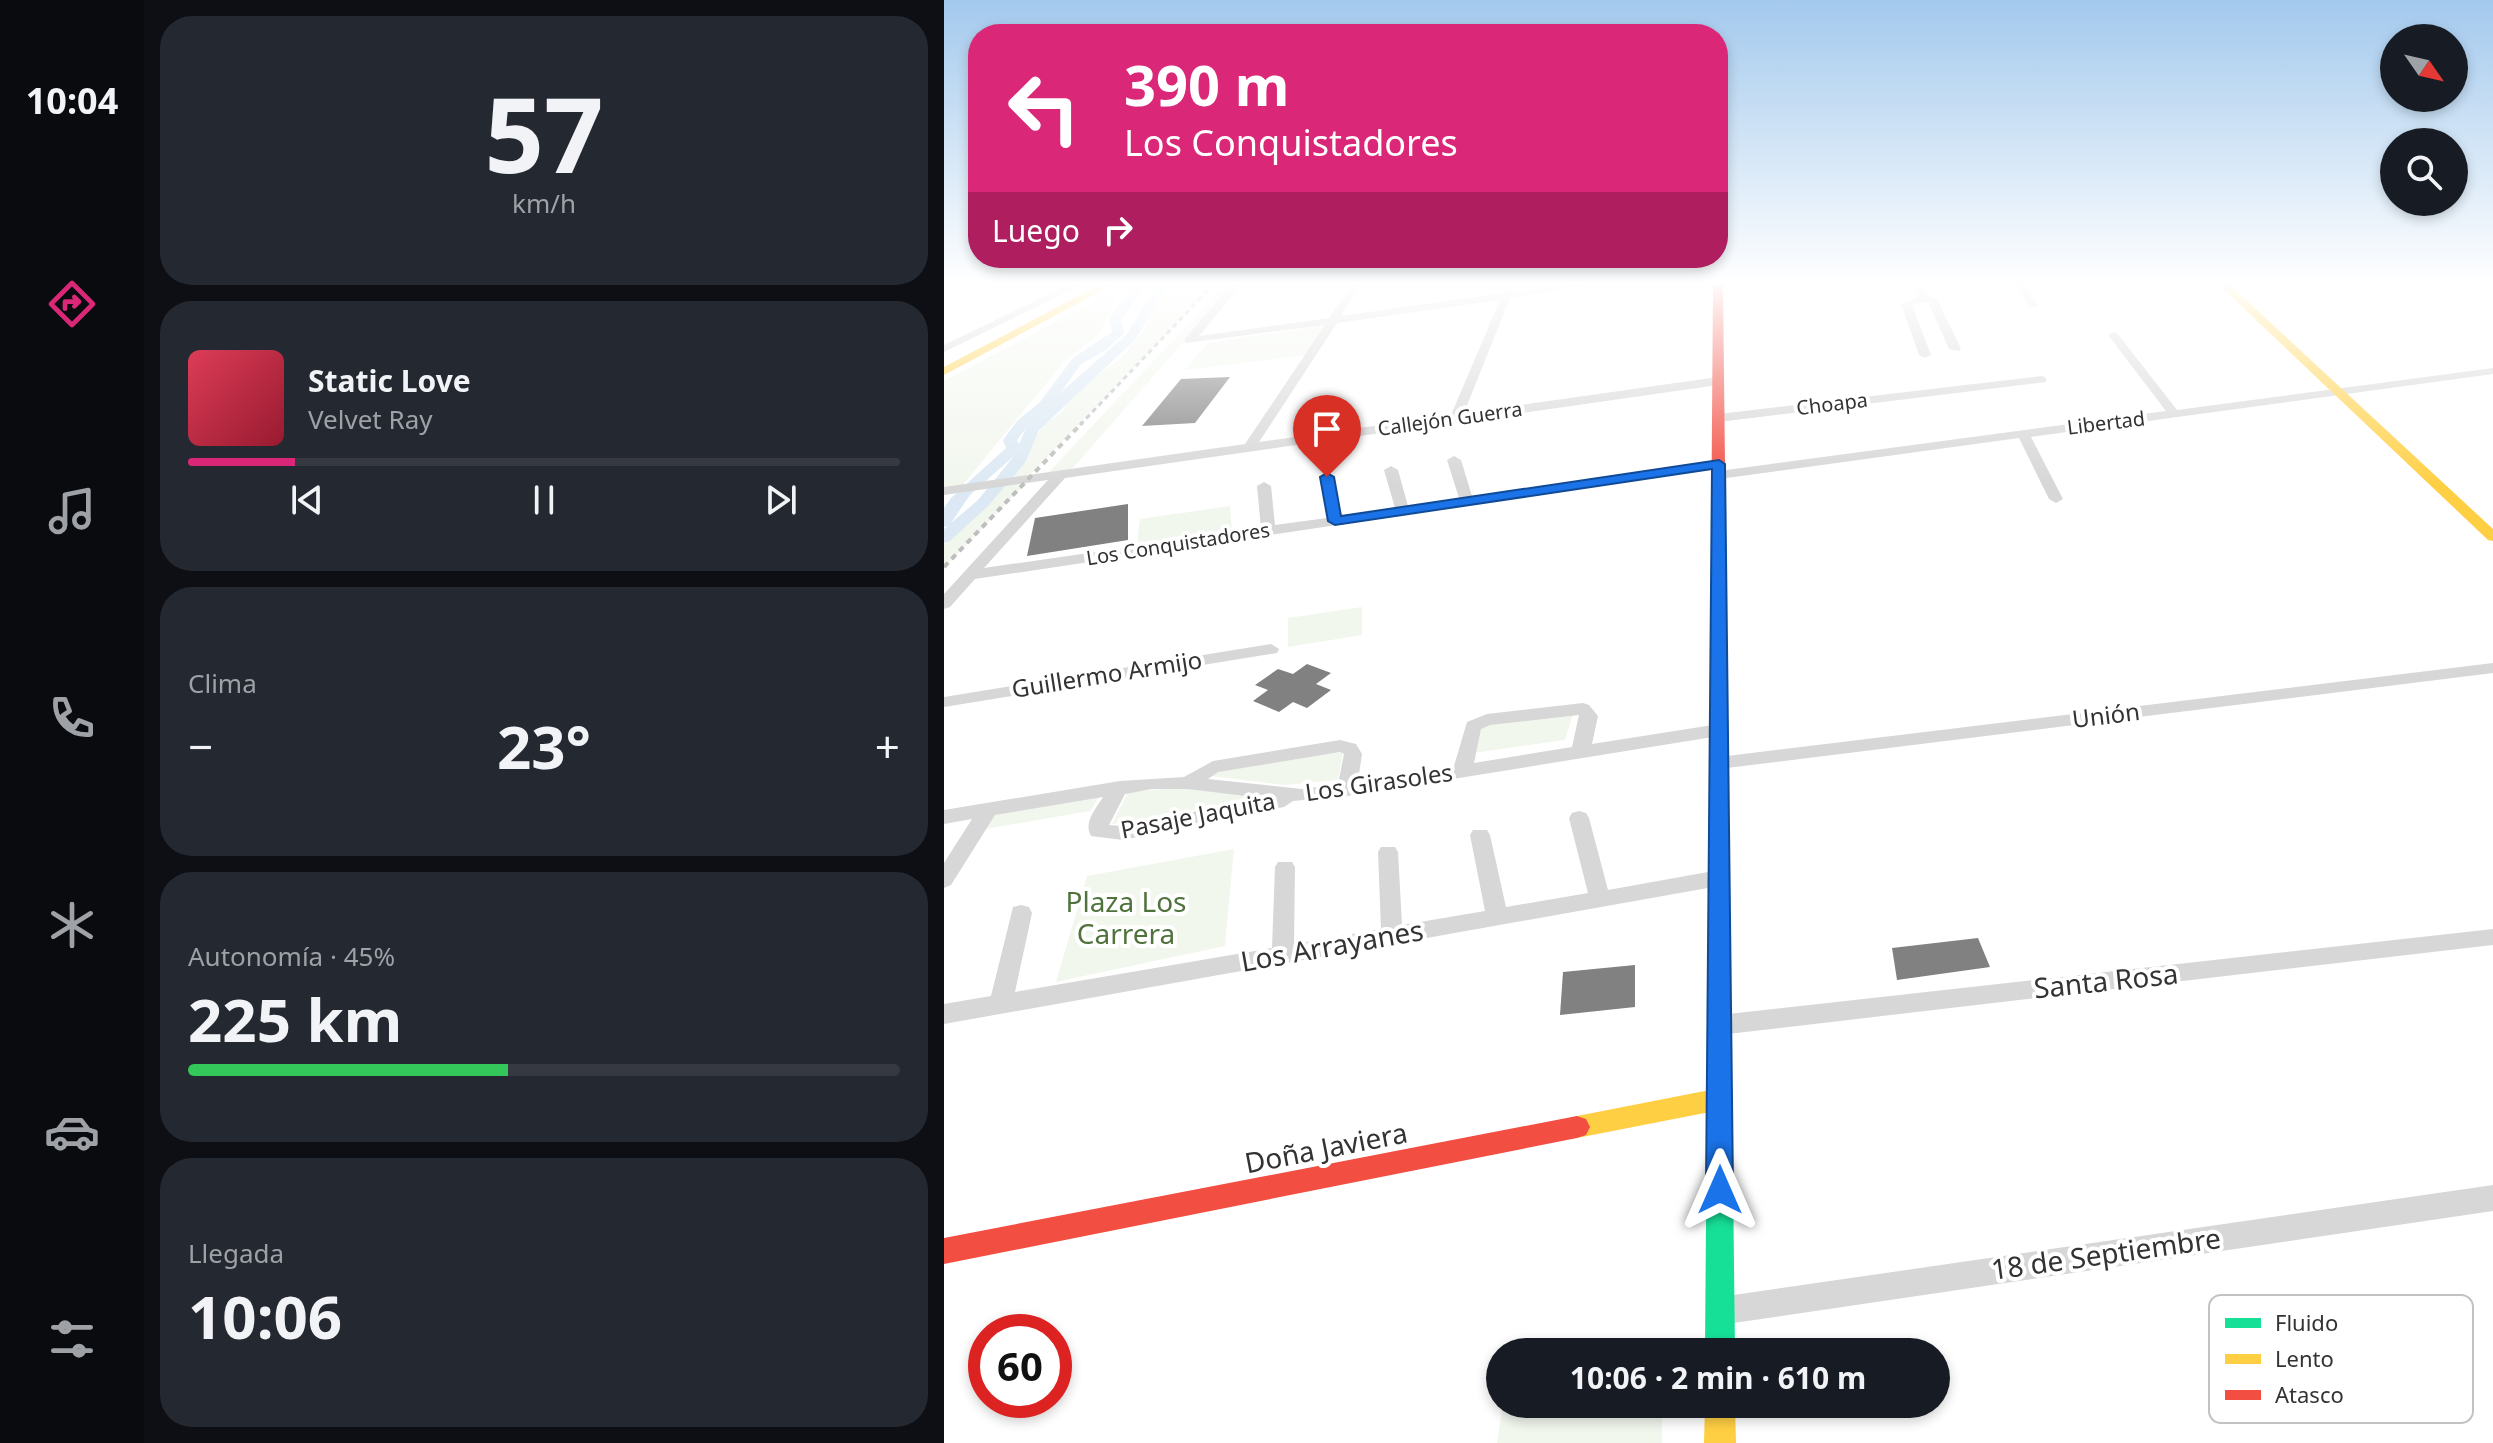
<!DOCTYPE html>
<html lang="es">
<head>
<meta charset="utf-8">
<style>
	:root { --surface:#171b24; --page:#242831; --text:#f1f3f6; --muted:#9ea1a6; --line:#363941; --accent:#db2777 }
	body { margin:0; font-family:"Noto Sans",sans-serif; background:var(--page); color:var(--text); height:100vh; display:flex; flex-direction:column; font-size:30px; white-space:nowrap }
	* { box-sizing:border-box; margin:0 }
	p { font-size:26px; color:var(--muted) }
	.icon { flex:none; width:44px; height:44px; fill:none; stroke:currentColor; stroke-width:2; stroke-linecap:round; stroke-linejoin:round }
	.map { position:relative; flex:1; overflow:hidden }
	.side { display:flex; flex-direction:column; gap:16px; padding:16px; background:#0d0f14; width:800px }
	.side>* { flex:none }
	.top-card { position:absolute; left:24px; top:24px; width:760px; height:244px; border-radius:32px; box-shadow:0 4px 12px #0003; background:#db2777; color:#fff; overflow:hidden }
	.needle { width:52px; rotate:124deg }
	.fabs { position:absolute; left:1436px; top:24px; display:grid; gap:16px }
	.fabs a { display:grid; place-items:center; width:88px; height:88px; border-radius:50%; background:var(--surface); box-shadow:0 4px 12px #0003; font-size:40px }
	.speed { position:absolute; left:24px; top:1314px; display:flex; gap:16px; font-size:40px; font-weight:700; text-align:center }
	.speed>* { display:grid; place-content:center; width:104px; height:104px; border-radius:50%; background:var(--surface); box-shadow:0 4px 12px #0003; line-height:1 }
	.speed .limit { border:12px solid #d22; background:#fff; color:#111 }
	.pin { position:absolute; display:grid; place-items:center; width:68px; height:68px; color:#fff; margin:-82px -34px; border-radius:50% 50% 50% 0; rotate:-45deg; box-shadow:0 0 8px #0007 }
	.pin .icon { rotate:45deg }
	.me { position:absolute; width:88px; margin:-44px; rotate:0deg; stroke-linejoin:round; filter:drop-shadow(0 0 6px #0008) }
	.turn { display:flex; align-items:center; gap:28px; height:168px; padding:0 24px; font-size:36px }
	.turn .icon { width:104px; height:104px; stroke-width:2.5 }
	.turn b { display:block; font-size:56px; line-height:68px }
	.then { display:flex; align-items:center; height:76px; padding:0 24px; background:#0003; gap:16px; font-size:30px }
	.big { font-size:60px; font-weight:700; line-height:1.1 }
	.side .widget { flex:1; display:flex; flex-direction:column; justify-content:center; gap:12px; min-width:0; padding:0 28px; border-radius:32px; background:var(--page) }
	.side .dial { align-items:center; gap:0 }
	.dial b { font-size:104px; line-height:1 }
	.song { display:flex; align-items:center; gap:24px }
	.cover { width:96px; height:96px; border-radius:12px; background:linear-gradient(135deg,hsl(350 70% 55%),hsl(350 70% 35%)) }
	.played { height:8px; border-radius:4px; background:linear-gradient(90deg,var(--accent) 15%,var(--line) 15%) }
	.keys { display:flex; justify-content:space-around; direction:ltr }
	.heat { display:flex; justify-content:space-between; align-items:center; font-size:44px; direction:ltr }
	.charge { height:12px; border-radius:6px; background:linear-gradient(90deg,#34c759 45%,var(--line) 0) }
	.trip { position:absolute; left:542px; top:1338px; width:464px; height:80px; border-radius:40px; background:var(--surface); box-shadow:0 4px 12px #0003; font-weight:700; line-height:80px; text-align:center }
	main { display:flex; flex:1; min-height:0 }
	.tabs { display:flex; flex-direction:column; width:144px; justify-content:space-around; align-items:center; background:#090b0e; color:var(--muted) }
	.tabs .icon { width:56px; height:56px }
	.tabs .active { color:var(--accent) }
	.tabs b { font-size:36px; color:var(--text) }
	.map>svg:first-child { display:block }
	.green { fill:#f2f7ee }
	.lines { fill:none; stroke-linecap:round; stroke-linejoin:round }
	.canal { fill:#dce9f4; fill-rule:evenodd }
	.building { fill:#818181 }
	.street { fill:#d7d7d7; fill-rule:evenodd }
	.fast { fill:#16e098; fill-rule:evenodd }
	.slow { fill:#ffcf43; fill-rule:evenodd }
	.jam { fill:#f24e42; fill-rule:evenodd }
	.rail-far1 { stroke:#bebebe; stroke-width:3; stroke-dasharray:5 4; stroke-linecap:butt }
	.rail { stroke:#bebebe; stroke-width:4; stroke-dasharray:6 5; stroke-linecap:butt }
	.route { fill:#1a73e8; stroke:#114b97; stroke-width:2 }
	.labels { text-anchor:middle; stroke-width:8; stroke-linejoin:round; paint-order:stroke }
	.far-street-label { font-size:20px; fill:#333; stroke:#fff }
	.street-label { font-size:24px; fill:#333; stroke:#fff }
	.near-park-label { font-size:28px; fill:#50723c; stroke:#fff }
	.near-street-label { font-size:28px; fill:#333; stroke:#fff }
	.key { fill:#fff; stroke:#c2c2c2; stroke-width:2 }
	.key-label { font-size:22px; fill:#333 }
</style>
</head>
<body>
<main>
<nav class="tabs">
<b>10:04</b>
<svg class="icon active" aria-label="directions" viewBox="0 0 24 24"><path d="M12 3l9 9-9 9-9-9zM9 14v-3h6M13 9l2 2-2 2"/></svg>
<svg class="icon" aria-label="music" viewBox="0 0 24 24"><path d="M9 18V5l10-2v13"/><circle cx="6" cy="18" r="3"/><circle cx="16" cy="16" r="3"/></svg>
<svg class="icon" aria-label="phone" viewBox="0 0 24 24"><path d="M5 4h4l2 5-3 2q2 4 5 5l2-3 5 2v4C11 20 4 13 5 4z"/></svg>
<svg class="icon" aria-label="climate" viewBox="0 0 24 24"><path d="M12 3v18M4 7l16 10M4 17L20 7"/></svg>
<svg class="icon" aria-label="car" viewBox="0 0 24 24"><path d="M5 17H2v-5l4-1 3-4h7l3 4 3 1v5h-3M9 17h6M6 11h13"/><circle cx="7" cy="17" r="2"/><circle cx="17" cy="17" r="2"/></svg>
<svg class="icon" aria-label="filters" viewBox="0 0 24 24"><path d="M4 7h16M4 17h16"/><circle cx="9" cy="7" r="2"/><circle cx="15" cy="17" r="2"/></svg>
</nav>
<section class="side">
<div class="widget dial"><b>57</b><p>km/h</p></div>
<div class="widget">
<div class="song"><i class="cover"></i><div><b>Static Love</b><p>Velvet Ray</p></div></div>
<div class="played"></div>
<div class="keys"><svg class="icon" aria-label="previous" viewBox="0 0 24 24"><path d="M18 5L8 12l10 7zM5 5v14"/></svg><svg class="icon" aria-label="pause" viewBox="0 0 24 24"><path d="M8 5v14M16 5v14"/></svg><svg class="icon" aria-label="next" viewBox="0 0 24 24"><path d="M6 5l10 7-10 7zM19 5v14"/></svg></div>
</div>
<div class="widget"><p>Clima</p>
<div class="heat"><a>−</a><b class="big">23°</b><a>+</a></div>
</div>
<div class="widget"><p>Autonomía · 45%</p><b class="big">225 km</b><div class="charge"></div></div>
<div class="widget"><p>Llegada</p><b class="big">10:06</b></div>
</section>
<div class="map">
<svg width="1549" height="1443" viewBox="0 0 1549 1443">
	<rect width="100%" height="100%" fill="#fff"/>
	<g class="green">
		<path d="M 224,284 L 271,284 L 86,475 L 67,478 L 99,425 L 119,411 L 126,396 L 176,359 L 201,329 L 206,312 L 221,298 Z"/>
		<path d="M 282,284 L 290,284 L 128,469 L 104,473 Z"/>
		<path d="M 179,286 L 155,334 L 120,362 L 17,487 L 0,489 L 0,381 Z"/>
		<path d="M 380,326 L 363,355 L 240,370 L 264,343 Z"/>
		<path d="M 82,483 L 0,568 L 0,544 L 58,487 Z"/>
		<path d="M 286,506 L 288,530 L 193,544 L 196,519 Z"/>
		<path d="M 418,607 L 418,635 L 344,647 L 344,618 Z"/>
		<path d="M 629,714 L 621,740 L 529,753 L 536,725 Z"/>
		<path d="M 399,752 L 394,780 L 341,785 L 266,776 L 267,770 Z"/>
		<path d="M 243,787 L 322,798 L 168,824 L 184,792 Z"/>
		<path d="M 157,794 L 146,811 L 41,829 L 50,813 Z"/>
		<path d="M 290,849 L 281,946 L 112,982 L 143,876 Z"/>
		<path d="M 600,1404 L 718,1404 L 718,1443 L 553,1443 L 558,1410 Z"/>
	</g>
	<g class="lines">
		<path class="canal" d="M 186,284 L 197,284 L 199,288 L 177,320 L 180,333 L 162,350 L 137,364 L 117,392 L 182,335 L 210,290 L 205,284 L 217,284 L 222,289 L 191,340 L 95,430 L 81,463 L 44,506 L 6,541 L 0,543 L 0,529 L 4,526 L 0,527 L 0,508 L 7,498 L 62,448 L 59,440 L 73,421 L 96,402 L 129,358 L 168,332 L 165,319 L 187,288 ZM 82,428 L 75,444 L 73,440 ZM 70,456 L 34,500 L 7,523 L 26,495 Z"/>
	</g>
	<g class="building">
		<path d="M 286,377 L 251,423 L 198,426 L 237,379 Z"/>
		<path d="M 184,504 L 184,540 L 83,556 L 91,518 Z"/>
		<path d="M 363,664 L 387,673 L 372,684 L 387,690 L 363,708 L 349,702 L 335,712 L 309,701 L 324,690 L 311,685 L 334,669 L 349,674 Z"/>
		<path d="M 1034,938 L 1046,967 L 953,980 L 948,948 Z"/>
		<path d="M 691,965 L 691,1007 L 616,1015 L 619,972 Z"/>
	</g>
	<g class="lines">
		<g class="street">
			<path d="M 126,284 L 140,284 L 0,352 L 0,345 Z"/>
			<path d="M 287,284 L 298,284 L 255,336 L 385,318 L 408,284 L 418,284 L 397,316 L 558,293 L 565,284 L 571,287 L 569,292 L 622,284 L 650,284 L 566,298 L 520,413 L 774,377 L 780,381 L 774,385 L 121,478 L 40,568 L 317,528 L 313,486 L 320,482 L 327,486 L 331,525 L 383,518 L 376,477 L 383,473 L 390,477 L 397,516 L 451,508 L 440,470 L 447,466 L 454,470 L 464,506 L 515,498 L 503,460 L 510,456 L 517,460 L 528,496 L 775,460 L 782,464 L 775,468 L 31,579 L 6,607 L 0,609 L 0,594 L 104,480 L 0,495 L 0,487 L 301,444 L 381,325 L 241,343 L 241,339 ZM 556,300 L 507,415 L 315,442 L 393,323 Z"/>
			<path d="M 969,284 L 979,284 L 984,295 L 993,299 L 1017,349 L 1015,351 L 1005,349 L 984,302 L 968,305 L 987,355 L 981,358 L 975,355 L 957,304 L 974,297 Z"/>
			<path d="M 1071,284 L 1081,284 L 1094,305 L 1093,307 L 1085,307 Z"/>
			<path d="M 1169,332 L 1173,333 L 1233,410 L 1549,368 L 1549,374 L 1087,437 L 1119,499 L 1112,503 L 1105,499 L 1075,438 L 775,479 L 768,475 L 775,471 L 1222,411 L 1164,335 Z"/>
			<path d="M 1098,376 L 1102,378 L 1102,382 L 775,422 L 769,418 L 775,414 Z"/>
			<path d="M 327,644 L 335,649 L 333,653 L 0,707 L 0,697 Z"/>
			<path d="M 1549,663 L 1549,673 L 775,769 L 766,763 L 775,757 Z"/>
			<path d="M 639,703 L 645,705 L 654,716 L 648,744 L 775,724 L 784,730 L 775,736 L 403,796 L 349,801 L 340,807 L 179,840 L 147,836 C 139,822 152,809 159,797 L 51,815 L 7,885 L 0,888 L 0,863 L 28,819 L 0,824 L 0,810 L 176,781 L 240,777 L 269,761 L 396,740 L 412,744 L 418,754 L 414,781 L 510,766 L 523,722 L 543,714 ZM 635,715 L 628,747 L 530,763 L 537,729 L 546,725 ZM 396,752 L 400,754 L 394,784 L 358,789 L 264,779 L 274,772 ZM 208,789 L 244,789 L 318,798 L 179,826 L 165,825 L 181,794 Z"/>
			<path d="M 635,811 L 642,813 L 645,818 L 664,890 L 775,870 L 782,873 L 785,878 L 782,883 L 775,886 L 0,1024 L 0,1004 L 47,996 L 69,907 L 77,905 L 85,907 L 88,913 L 71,992 L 328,948 L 331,867 L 334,862 L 348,862 L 351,867 L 350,944 L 437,929 L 434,852 L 437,847 L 451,847 L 454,852 L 458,925 L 541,911 L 526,835 L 529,830 L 543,830 L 546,835 L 562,907 L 644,893 L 625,818 L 628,813 Z"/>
			<path d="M 1549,929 L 1549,945 L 775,1035 L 767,1032 L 763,1025 L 767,1018 L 775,1015 Z"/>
			<path d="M 1549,1185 L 1549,1211 L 776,1325 L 766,1321 L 762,1311 L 766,1301 L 776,1297 Z"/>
		</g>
		<path class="fast" d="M 775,825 L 782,827 L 785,832 L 791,1352 L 761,1352 L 765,832 L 768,827 Z"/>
		<g class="slow">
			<path d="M 157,284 L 170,284 L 0,375 L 0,367 Z"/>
			<path d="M 1274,284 L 1285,284 L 1549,529 L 1549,541 L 1544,540 Z"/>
			<path d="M 776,1088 L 785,1091 L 788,1099 L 785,1107 L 776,1110 L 633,1138 L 624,1135 L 620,1127 L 624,1119 L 633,1116 Z"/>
			<path d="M 761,1404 L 791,1404 L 792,1443 L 760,1443 Z"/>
		</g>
		<g class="jam">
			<path d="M 769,284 L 779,284 L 785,832 L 782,837 L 768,837 L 765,832 Z"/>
			<path d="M 633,1116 L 642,1119 L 646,1127 L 642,1135 L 633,1138 L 0,1264 L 0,1238 Z"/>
		</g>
		<path class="rail-far1" d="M 136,425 L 270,284"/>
		<path class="rail" d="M 0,567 L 138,423"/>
	</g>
	<linearGradient id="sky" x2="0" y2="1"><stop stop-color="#a3c9ed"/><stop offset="0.58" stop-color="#fff"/><stop offset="1" stop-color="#fff" stop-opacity="0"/></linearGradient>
	<rect width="1549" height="486" fill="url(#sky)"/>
	<path class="route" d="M 775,460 L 781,464 L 789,1190 L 785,1199 L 776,1202 L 766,1199 L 762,1190 L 768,469 L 391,525 L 384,521 L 376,477 L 383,473 L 390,477 L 397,516 Z"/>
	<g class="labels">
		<g class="far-street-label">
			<text transform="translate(888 404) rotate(-7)" y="7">Choapa</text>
			<text transform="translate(506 419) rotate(-8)" y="7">Callejón Guerra</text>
			<text transform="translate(1162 423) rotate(-7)" y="7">Libertad</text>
			<text transform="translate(234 544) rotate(-9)" y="7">Los Conquistadores</text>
		</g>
		<g class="street-label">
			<text transform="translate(163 675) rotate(-9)" y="8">Guillermo Armijo</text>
			<text transform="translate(1162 716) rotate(-7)" y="8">Unión</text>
			<text transform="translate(435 783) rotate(-8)" y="8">Los Girasoles</text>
			<text transform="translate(254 816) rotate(-11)" y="8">Pasaje Jaquita</text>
		</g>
		<g class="near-park-label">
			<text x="182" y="912">Plaza Los<tspan x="182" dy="32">Carrera</tspan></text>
		</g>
		<g class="near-street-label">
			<text transform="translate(388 946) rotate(-10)" y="10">Los Arrayanes</text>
			<text transform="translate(1162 981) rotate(-6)" y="10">Santa Rosa</text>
			<text transform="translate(382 1148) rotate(-11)" y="10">Doña Javiera</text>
			<text transform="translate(1162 1254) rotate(-8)" y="10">18 de Septiembre</text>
		</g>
	</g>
	<rect x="1265" y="1295" width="264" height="128" rx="12" class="key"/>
	<rect x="1281" y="1318" width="36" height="10" fill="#16e098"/>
	<rect x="1281" y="1354" width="36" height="10" fill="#ffcf43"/>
	<rect x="1281" y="1390" width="36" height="10" fill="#f24e42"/>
	<g class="key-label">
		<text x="1331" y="1331">Fluido</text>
		<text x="1331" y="1367">Lento</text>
		<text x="1331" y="1403">Atasco</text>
	</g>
</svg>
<div class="fabs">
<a><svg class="needle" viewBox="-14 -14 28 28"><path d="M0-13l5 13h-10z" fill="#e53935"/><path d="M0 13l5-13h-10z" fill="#9ea1a6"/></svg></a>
<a><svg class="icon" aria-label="search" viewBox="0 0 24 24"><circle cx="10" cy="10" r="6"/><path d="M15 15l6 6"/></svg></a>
</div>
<div class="speed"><div class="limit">60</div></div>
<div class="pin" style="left:383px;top:477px;background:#d93025"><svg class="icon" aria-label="arrive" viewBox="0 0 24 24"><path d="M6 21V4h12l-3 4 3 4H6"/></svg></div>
<svg class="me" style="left:776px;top:1190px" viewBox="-20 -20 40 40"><path d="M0-17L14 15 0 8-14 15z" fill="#1a73e8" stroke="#fff" stroke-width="4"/></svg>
<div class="trip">10:06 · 2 min · 610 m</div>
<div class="top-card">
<div class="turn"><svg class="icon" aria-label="left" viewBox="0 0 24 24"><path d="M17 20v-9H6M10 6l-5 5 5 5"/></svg><div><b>390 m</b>Los Conquistadores</div></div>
<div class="then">Luego<svg class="icon" aria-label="right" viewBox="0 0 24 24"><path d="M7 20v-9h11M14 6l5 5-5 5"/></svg></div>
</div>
</div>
</main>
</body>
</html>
